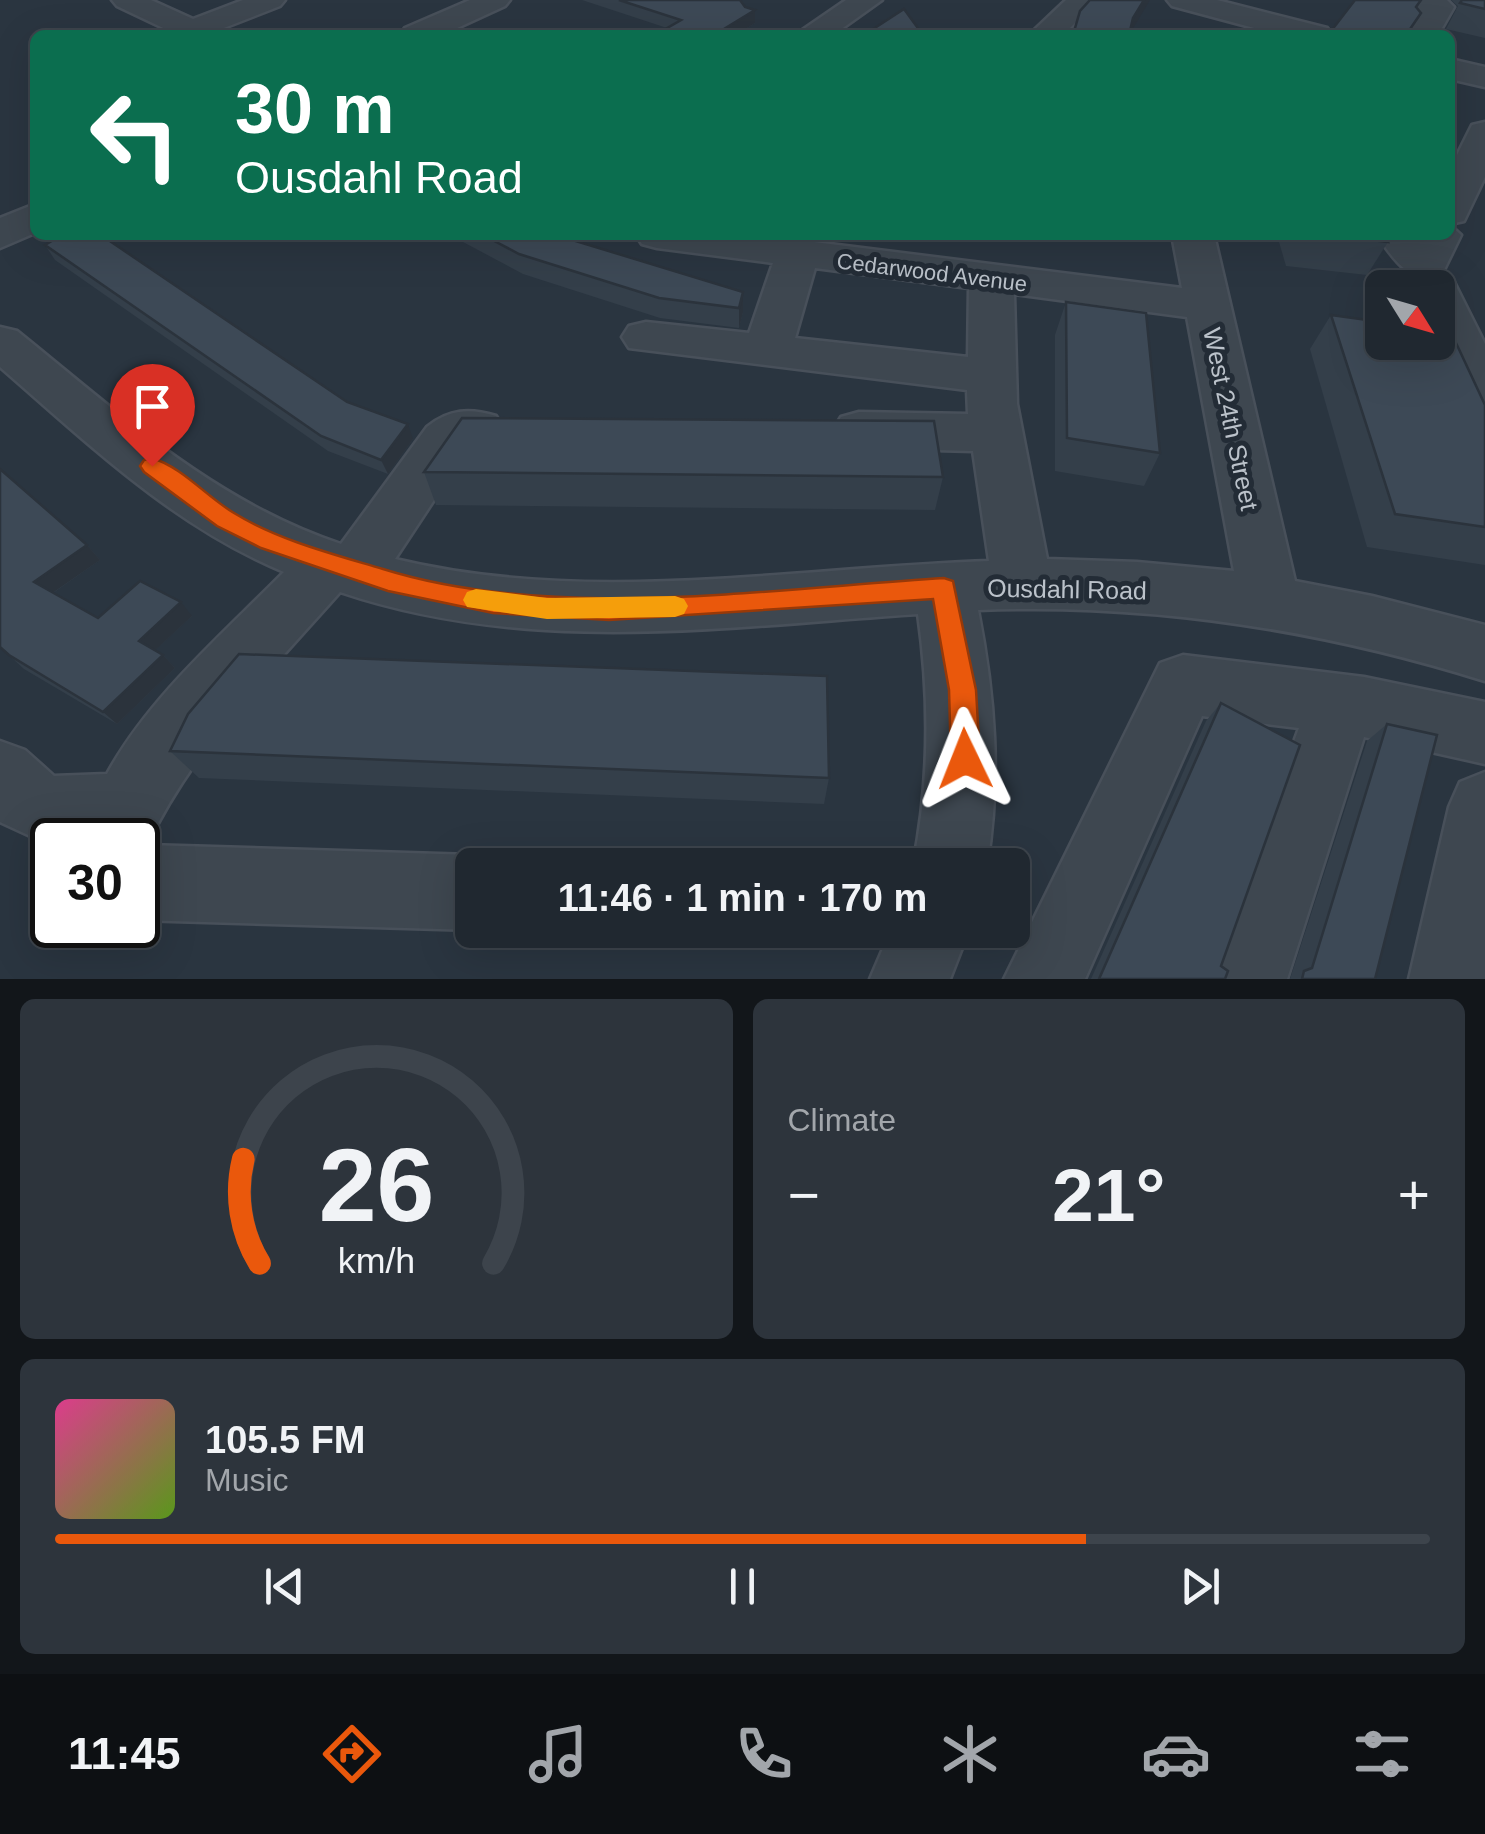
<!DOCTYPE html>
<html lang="en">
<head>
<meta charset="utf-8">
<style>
	:root { --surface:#202830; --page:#2d343c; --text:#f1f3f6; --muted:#a2a6ab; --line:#3d444c; --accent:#ea580c }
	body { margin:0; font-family:Arial,sans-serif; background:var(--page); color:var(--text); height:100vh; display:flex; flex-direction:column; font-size:38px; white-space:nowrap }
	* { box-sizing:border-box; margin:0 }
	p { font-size:32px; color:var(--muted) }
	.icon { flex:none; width:55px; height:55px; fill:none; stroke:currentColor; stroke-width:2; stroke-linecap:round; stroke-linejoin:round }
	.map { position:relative; height:979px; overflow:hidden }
	.panel { display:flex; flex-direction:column; gap:20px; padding:20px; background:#12161a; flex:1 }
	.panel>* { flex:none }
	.top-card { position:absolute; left:30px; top:30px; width:1425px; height:210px; border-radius:15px; box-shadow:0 10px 40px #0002,0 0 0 2px var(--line); background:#0b6e4f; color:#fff; overflow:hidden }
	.needle { width:65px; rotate:127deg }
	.controls { position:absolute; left:1365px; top:270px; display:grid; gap:20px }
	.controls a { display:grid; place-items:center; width:90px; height:90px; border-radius:15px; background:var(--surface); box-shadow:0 10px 40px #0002,0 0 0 2px var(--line); font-size:50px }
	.speed { position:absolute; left:30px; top:818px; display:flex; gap:20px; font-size:50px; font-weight:700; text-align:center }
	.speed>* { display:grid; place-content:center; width:130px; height:130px; border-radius:50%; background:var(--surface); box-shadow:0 10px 40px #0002,0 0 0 2px var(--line); line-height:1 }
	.speed .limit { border:5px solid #111; border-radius:15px; background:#fff; color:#111 }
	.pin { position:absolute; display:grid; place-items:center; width:85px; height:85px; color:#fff; margin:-102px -42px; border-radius:50% 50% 50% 0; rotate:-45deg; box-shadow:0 0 10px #0007 }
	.pin .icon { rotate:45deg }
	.me { position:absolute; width:110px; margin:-55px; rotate:358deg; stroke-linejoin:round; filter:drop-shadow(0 0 8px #0008) }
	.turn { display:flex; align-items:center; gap:35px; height:210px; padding:0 40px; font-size:45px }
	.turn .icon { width:130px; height:130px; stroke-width:2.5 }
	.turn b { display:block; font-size:70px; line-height:85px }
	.big { font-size:75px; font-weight:800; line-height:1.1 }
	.panel .tile { flex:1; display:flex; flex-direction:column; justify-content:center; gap:15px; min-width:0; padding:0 35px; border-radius:15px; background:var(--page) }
	.panel .dial { align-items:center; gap:0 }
	.dial svg { height:260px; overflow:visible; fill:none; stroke:var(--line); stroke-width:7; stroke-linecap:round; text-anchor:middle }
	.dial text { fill:var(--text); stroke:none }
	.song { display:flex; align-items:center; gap:30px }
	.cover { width:120px; height:120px; border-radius:15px; background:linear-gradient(135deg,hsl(330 70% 55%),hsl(90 70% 35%)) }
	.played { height:10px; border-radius:5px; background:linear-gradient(90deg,var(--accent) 75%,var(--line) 75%) }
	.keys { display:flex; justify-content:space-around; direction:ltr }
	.heat { display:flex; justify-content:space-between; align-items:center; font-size:55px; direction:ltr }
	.panel .tiles { flex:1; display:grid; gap:20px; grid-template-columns:1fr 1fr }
	.tile:last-child { grid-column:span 2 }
	.trip { position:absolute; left:455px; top:848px; width:575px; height:100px; border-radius:15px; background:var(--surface); box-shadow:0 10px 40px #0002,0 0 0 2px var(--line); font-weight:800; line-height:100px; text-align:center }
	.menu { display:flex; height:160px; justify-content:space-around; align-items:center; background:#0d1013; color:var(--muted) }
	.menu .icon { width:70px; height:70px }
	.menu .selected { color:var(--accent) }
	.menu b { font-size:45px; color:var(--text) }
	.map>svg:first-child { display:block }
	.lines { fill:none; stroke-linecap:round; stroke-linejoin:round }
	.minor-casing { stroke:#48505a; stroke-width:5 }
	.minor { fill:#3e4750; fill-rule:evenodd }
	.wall { fill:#343f4a }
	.shaded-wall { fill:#2b333c }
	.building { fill:#3d4956; stroke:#2b333c; stroke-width:2.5 }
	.route { fill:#ea580c; stroke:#983908; stroke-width:2.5 }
	.slow { fill:#f59e0b }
	.labels { text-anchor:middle; stroke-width:10; stroke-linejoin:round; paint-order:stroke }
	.far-street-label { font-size:22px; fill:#bbc2ca; stroke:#232c36 }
	.street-label { font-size:25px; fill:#bbc2ca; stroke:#232c36 }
</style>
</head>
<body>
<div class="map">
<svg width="1485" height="979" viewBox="0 0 1485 979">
	<rect width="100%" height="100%" fill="#2a3540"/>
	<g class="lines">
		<g class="minor-casing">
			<g id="minor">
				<path d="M 112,0 L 151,0 L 193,19 L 243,0 L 285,0 L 280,6 L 216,31 L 219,35 L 178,35 L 117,6 Z"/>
				<path d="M 470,0 L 510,0 L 505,6 L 442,35 L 400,35 L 405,28 Z"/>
				<path d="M 846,0 L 882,0 L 833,35 L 795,35 Z"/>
				<path d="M 1066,0 L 1098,0 L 1063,35 L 1029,35 Z"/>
				<path d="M 1167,0 L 1217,0 L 1327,28 L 1332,35 L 1280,35 L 1172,6 Z"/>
				<path d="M 1391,0 L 1447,0 L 1454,7 L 1438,35 L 1406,35 L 1421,12 L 1396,6 Z"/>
				<path d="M 1450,59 L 1485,67 L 1485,87 L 1450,79 Z"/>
				<path d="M 1485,122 L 1485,177 L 1464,221 L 1450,224 L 1450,169 L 1472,125 Z"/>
				<path d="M 35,204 L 35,233 L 0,248 L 0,218 Z"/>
				<path d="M 1450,225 L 1461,235 L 1441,276 C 1409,284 1394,260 1377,235 L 1450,235 Z"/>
				<path d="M 636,235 L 758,235 L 1182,288 L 1172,235 L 1214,235 L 1295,581 L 1372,596 L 1485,625 L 1485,681 C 1319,629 1153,603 978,610 C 995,696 1001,778 987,865 L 913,865 C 930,780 930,699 918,614 C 723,627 529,656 340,592 C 270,671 193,748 147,845 L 472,855 L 496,865 L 472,865 L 474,930 L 138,920 L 138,840 L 52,840 L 52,846 L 0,822 L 0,741 L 25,750 L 54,776 L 107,774 C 149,697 223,634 284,572 C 172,525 90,445 0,367 L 0,327 L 17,331 C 119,413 214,502 341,544 L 427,427 C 449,409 470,408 496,416 L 504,429 L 496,442 L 471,447 L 465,453 L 395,559 C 590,606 791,568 989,561 L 973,451 L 859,448 L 841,443 L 833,430 L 841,417 L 859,412 L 968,414 L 967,390 L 629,348 L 622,337 L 629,326 L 646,322 L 749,333 L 773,263 L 657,248 L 642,244 ZM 815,268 L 969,288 L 968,357 L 795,338 ZM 1014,294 L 1187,317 L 1234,571 L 1137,562 L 1047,559 L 1017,404 Z"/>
				<path d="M 1438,278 L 1454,282 L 1485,344 L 1485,413 L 1467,408 L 1437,342 L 1438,288 L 1419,288 L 1422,282 Z"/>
				<path d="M 1183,655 L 1364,677 L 1485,702 L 1485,764 L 1364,737 L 1287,979 L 1207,979 L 1299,728 L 1202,716 L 1085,979 L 1004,979 L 1160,663 Z"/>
				<path d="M 1485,772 L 1485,979 L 1409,979 L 1449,807 L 1460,782 Z"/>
				<path d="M 891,930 L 969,930 L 950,979 L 870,979 Z"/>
			</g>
		</g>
		<use href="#minor" class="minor"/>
	</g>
	<g class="wall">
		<path d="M 582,0 L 740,0 L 745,7 L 755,10 L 755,23 L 736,35 L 655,35 L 667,28 Z"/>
		<path d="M 1451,0 L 1485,0 L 1485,38 L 1446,29 L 1458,6 Z"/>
		<path d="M 450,235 L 556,235 L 743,292 L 743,312 L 739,328 L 660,318 L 523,274 Z"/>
		<path d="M 1277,235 L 1385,235 L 1388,242 L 1367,275 L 1286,266 Z"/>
		<path d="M 45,245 L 347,402 L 413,439 L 388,474 L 328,451 L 55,260 Z"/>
		<path d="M 1066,302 L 1160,453 L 1144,486 L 1055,471 L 1055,335 Z"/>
		<path d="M 1331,315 L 1485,405 L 1485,565 L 1367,547 L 1310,349 Z"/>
		<path d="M 424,472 L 943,477 L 935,510 L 436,505 Z"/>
		<path d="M 87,545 L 100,560 L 53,593 L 98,618 L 192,616 L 155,650 L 163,655 L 175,668 L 117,724 L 24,669 L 0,647 Z"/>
		<path d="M 1221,703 L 1221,966 L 1225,979 L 1091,979 L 1206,721 Z"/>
		<path d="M 1387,724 L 1375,979 L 1290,979 L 1367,741 Z"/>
		<path d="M 170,751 L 829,778 L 824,804 L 199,778 Z"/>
	</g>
	<g class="shaded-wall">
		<path d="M 1144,0 L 1150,0 L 1129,35 L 1133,18 Z"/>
		<path d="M 755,10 L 755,23 L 736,35 L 714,35 Z"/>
		<path d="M 743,292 L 743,312 L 739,328 L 739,308 Z"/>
		<path d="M 408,424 L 413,439 L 388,474 L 381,460 Z"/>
		<path d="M 87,545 L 100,560 L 48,596 L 34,582 Z"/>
		<path d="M 181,602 L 192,616 L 151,654 L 139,641 Z"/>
		<path d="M 163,655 L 175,668 L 117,724 L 103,712 Z"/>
	</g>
	<g class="building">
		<path d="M 619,0 L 740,0 L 745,7 L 755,10 L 714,35 L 655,35 L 681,20 Z"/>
		<path d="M 1090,0 L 1144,0 L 1133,18 L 1129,35 L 1073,35 L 1080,11 Z"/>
		<path d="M 1355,0 L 1421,0 L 1416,7 L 1421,13 L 1406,35 L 1328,35 Z"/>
		<path d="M 1462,0 L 1485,0 L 1485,9 L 1460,3 Z"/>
		<path d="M 904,9 L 920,31 L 914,35 L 864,35 Z"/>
		<path d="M 62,235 L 101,235 L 347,402 L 408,424 L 381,460 L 321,436 L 45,245 Z"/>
		<path d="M 483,235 L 556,235 L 743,292 L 739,308 L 659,298 L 519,254 Z"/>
		<path d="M 1329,235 L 1385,235 L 1388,242 Z"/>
		<path d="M 1066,302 L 1146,313 L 1160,453 L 1067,438 Z"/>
		<path d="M 1331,315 L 1382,322 L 1382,342 L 1438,342 L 1438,328 L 1450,330 L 1485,405 L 1485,527 L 1395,514 Z"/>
		<path d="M 462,418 L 934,421 L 943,477 L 424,472 Z"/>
		<path d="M 0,469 L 87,545 L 34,582 L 98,618 L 140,581 L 181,602 L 139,641 L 163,655 L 103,712 L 9,655 L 0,647 Z"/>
		<path d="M 239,654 L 827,676 L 829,778 L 170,751 L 188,714 Z"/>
		<path d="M 1221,703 L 1300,745 L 1221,966 L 1228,971 L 1225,979 L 1099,979 Z"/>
		<path d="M 1387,724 L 1437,735 L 1375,979 L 1302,979 L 1304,971 L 1312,968 Z"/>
	</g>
	<path class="route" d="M 152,458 C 182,467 207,497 234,513 C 278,540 333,554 383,569 C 552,622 768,589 944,578 L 953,581 L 976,690 L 980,759 L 975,769 L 965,773 L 955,769 L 951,759 L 949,690 L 933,599 L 609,620 L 493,613 L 388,591 L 261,548 L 217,526 L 144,472 L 140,466 L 144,460 Z"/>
	<path class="slow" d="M 476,589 L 547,598 L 675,596 L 684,599 L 688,606 L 684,614 L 675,617 L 547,619 L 467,607 L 463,600 L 467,592 Z"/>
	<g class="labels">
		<g class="far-street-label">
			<text transform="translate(932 272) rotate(7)" y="8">Cedarwood Avenue</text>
		</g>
		<g class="street-label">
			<text transform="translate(1231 419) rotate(78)" y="9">West 24th Street</text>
			<text transform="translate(1067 589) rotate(1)" y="9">Ousdahl Road</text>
		</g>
	</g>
</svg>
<div class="controls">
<a><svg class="needle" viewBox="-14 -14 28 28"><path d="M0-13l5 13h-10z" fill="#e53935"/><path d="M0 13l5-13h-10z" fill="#a2a6ab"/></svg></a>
</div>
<div class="speed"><div class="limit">30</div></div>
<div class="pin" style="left:152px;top:466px;background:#d93025"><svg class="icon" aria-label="arrive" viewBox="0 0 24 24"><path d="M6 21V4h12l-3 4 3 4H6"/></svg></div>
<svg class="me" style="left:965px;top:759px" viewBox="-20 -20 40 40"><path d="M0-17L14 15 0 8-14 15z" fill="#ea580c" stroke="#fff" stroke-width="4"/></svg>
<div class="trip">11:46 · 1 min · 170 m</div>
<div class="top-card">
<div class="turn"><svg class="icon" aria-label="left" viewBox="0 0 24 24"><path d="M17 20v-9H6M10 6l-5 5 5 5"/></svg><div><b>30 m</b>Ousdahl Road</div></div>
</div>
</div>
<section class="panel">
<div class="tiles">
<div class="tile dial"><svg viewBox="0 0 100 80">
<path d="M14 69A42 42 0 1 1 86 69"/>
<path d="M14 69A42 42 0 0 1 9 37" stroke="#ea580c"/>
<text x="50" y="56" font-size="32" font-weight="700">26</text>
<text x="50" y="72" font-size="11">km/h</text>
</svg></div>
<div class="tile"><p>Climate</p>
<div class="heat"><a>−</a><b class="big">21°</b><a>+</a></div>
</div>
<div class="tile">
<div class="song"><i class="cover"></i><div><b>105.5 FM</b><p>Music</p></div></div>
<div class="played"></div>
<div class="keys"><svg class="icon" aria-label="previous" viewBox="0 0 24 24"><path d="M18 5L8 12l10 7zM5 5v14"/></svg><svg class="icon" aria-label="pause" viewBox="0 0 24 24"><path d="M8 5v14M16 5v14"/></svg><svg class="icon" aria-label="next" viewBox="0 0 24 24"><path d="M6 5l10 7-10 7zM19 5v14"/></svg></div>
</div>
</div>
</section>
<nav class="menu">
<b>11:45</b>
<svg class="icon selected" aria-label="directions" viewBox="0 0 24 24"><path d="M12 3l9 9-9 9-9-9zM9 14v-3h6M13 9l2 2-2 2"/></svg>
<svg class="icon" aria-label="music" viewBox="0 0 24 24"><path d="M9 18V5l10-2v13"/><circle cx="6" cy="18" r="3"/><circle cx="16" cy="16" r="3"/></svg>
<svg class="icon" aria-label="phone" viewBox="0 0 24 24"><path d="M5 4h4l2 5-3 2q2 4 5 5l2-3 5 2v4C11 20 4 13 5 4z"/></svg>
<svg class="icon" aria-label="climate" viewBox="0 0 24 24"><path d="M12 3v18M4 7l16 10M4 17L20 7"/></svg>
<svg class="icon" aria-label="car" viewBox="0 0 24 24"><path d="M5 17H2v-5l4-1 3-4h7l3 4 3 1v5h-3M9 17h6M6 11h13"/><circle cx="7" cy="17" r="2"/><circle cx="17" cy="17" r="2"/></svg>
<svg class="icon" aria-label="filters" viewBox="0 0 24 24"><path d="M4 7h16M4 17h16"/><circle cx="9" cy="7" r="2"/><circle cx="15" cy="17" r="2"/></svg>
</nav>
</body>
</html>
